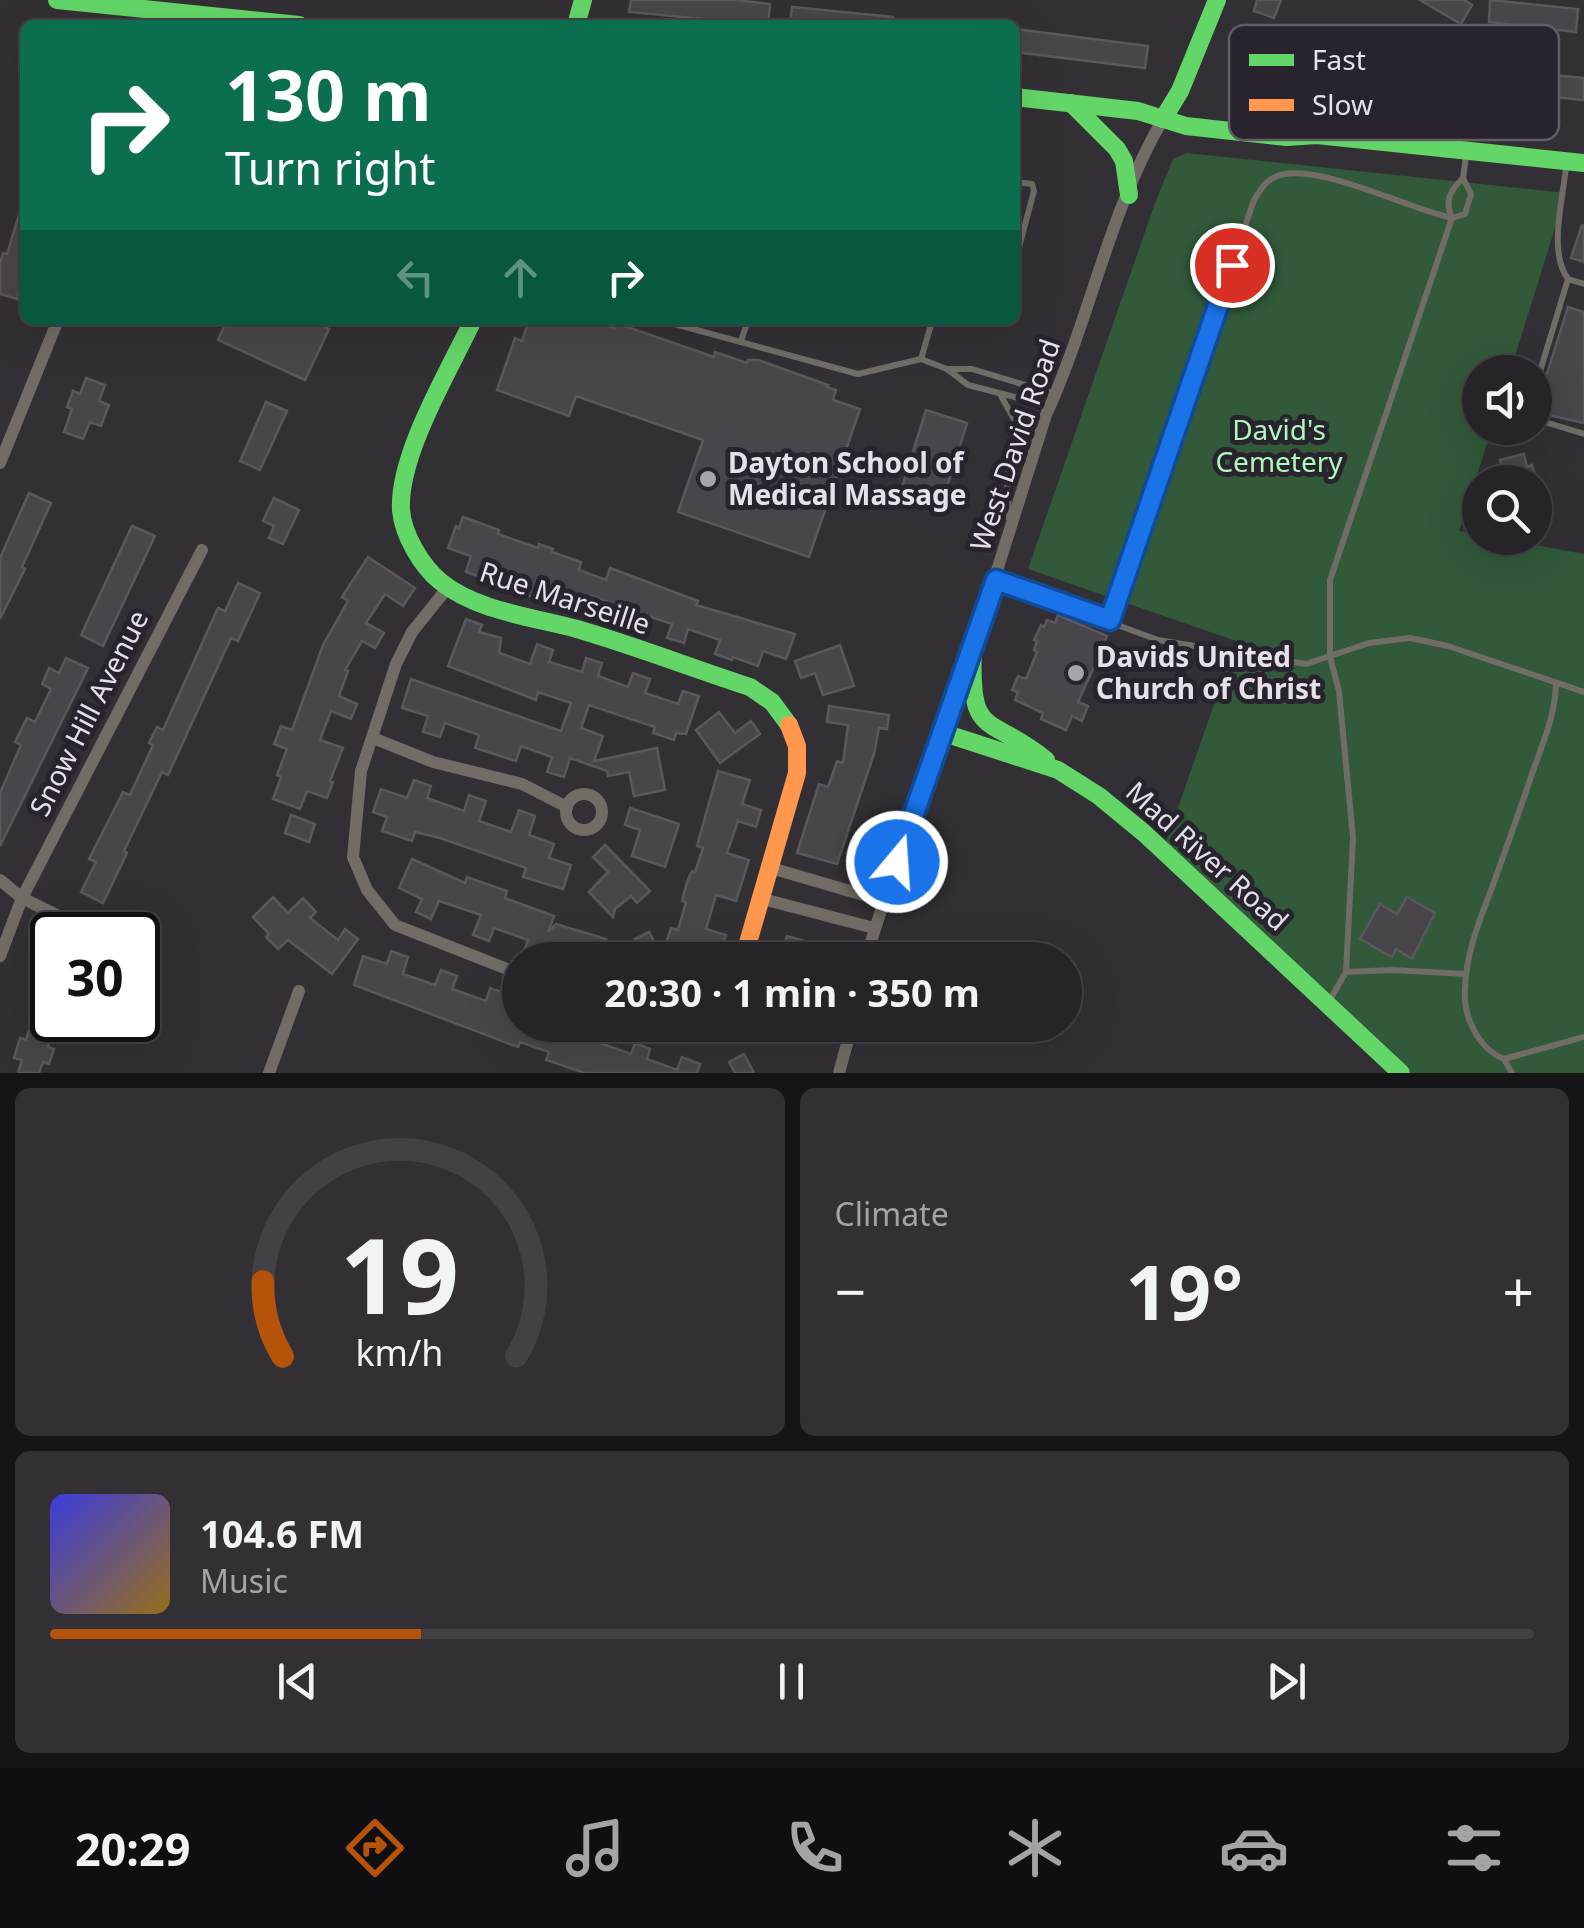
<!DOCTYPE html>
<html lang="en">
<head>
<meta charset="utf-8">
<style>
	:root { --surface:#262428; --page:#323034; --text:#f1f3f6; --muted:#a4a4a8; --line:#424145; --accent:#b45309 }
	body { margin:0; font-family:"Noto Sans",sans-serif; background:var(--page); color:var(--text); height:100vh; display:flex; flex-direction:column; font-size:38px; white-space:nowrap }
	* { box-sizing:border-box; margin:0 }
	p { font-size:32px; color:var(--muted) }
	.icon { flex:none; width:55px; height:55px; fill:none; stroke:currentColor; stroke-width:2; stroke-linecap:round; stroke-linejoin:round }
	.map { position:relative; height:1073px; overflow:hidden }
	.panel { display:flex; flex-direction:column; gap:15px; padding:15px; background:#151416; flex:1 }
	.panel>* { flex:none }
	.guide { position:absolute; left:20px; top:20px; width:1000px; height:305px; border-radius:15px; box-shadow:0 10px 40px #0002,0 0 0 2px var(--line); background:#0b6e4f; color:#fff; overflow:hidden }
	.buttons { position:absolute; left:1462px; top:355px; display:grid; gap:20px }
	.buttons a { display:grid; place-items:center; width:90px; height:90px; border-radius:50%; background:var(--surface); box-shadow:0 10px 40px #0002,0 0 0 2px var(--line); font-size:50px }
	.speed { position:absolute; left:30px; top:912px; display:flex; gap:20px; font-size:50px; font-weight:700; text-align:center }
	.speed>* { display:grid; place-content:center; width:130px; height:130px; border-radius:50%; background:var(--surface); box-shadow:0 10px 40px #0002,0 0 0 2px var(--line); line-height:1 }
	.speed .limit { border:5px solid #111; border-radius:15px; background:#fff; color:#111 }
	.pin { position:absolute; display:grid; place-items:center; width:85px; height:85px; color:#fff; margin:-42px; border:5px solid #fff; border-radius:50%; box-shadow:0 2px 10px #0007 }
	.me { position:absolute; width:110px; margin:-55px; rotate:18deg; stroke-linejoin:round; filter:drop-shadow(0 0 8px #0008) }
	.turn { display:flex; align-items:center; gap:35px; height:210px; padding:0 40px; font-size:45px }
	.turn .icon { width:130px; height:130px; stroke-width:2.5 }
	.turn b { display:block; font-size:70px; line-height:85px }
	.lanes { display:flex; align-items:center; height:95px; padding:0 40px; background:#0003; justify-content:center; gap:50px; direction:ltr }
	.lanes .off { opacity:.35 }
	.big { font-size:75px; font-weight:700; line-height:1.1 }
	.panel .widget { flex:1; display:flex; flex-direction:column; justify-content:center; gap:15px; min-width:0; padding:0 35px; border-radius:15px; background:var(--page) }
	.panel .dial { align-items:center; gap:0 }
	.dial svg { height:260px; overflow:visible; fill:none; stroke:var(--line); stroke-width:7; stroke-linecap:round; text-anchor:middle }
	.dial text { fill:var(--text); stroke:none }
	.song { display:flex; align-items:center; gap:30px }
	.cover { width:120px; height:120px; border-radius:15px; background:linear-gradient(135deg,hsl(240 70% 55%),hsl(40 70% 35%)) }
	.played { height:10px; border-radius:5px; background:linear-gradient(90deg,var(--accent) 25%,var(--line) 25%) }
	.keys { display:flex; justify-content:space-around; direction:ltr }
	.heat { display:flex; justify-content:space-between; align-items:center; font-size:55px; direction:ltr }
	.panel .tiles { flex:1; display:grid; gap:15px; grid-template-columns:1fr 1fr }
	.widget:last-child { grid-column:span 2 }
	.trip { position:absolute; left:502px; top:942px; width:580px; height:100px; border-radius:50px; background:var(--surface); box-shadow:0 10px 40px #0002,0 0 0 2px var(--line); font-weight:700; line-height:100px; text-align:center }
	.menu { display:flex; height:160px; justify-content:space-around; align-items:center; background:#0f0e10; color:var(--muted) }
	.menu .icon { width:70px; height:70px }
	.menu .selected { color:var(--accent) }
	.menu b { font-size:45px; color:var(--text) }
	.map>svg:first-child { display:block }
	.green { fill:#31593a }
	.building { fill:#49464b; stroke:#5b585d; stroke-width:2.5 }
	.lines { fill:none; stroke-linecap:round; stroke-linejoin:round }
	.lane { stroke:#726c67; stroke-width:6 }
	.street { stroke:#726c67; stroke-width:12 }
	.fast { stroke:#63d668; stroke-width:18 }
	.slow { stroke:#ff974d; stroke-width:18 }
	.route-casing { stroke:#114b97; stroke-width:25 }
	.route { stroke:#1a73e8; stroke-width:18 }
	.poi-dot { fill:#a7a3a9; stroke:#29232e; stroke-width:4 }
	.labels { text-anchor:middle; stroke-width:10; stroke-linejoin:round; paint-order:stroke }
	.park-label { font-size:28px; fill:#aff8bb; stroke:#29232e }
	.street-label { font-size:28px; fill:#e5e1e8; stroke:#29232e }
	.poi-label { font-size:28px; font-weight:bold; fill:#e5e1e8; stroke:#29232e; text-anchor:start }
	.key { fill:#29232e; stroke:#615c66; stroke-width:2.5 }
	.key-label { font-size:28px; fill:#e5e1e8 }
</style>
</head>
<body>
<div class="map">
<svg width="1584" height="1073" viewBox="0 0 1584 1073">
	<rect width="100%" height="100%" fill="#333035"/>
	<path class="green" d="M 1187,153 L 1566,193 L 1510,372 L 1480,372 L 1480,428 L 1492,428 L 1459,531 L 1584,554 L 1584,1073 L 1401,1073 L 1163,851 L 1236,641 L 1028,569 L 1155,203 L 1173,159 Z"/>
	<g class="building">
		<path d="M 631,0 L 736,0 L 770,4 L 768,25 L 629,12 Z"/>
		<path d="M 1257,0 L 1281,0 L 1274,18 L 1254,11 Z"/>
		<path d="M 1420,0 L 1464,0 L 1472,5 L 1461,24 Z"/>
		<path d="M 1490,0 L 1578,9 L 1576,32 L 1489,22 Z"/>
		<path d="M 792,7 L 893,17 L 893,25 L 790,25 Z"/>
		<path d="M 1015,29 L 1148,46 L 1145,68 L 1015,52 Z"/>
		<path d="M 1288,50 L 1584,78 L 1584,100 L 1286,72 Z"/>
		<path d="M 22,205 L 25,206 L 25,274 L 17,299 L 0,294 L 0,263 L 3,253 L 7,254 Z"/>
		<path d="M 1582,225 L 1584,226 L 1584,262 L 1571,258 Z"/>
		<path d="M 1568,307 L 1584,312 L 1584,423 L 1535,412 Z"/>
		<path d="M 227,320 L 310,320 L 329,329 L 305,380 L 218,340 Z"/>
		<path d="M 529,320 L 592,320 L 614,328 L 616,323 L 714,357 L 715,352 L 747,363 L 748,360 L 758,360 L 828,385 L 827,387 L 836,390 L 833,400 L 860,409 L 809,557 L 678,512 L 703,440 L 576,396 L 569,416 L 497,390 L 515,338 L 522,341 Z"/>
		<path d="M 86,378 L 105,385 L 99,401 L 109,405 L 101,426 L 90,422 L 83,439 L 64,432 L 72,409 L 67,407 L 73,391 L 80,394 Z"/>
		<path d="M 266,402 L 287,411 L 260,470 L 240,461 Z"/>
		<path d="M 926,410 L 967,423 L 942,503 L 901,490 Z"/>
		<path d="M 1524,454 L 1527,467 L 1532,465 L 1537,482 L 1506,482 L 1500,460 Z"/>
		<path d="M 29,493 L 51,503 L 22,567 L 25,569 L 0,619 L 0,558 Z"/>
		<path d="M 274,498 L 299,510 L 283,544 L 269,538 L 274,526 L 263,521 Z"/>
		<path d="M 463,517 L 499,530 L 498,534 L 538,548 L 539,544 L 553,549 L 552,552 L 581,562 L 579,570 L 606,580 L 610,568 L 698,601 L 696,605 L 795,634 L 786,659 L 763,651 L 758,666 L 733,657 L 732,660 L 715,654 L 720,640 L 688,629 L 684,643 L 667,638 L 672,624 L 639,613 L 634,626 L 619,621 L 624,607 L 591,596 L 585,612 L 570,607 L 574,594 L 541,582 L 536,598 L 520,593 L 525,578 L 487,565 L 483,578 L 466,572 L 471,556 L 448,548 L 456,526 L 459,528 Z"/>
		<path d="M 132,526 L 155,536 L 103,646 L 81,635 Z"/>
		<path d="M 368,557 L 415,588 L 403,606 L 385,594 L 366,623 L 384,633 L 375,648 L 362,641 L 345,670 L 348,671 L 339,696 L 357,704 L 351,719 L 331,711 L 320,740 L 343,748 L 330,781 L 333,782 L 327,798 L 307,791 L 300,809 L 273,799 L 281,777 L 277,775 L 287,749 L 274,744 L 281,726 L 292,730 L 323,645 L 348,601 L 342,597 Z"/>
		<path d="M 238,583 L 260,593 L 238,641 L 231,638 L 168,775 L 162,772 L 124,851 L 127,853 L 103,903 L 81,892 L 96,862 L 89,859 L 123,792 L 130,795 L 153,745 L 149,743 L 157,727 L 163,730 L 218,608 L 225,611 Z"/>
		<path d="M 1058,615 L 1107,636 L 1103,646 L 1115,651 L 1110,664 L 1098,658 L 1078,702 L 1088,706 L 1082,721 L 1072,716 L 1066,730 L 1041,719 L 1043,713 L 1015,700 L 1018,692 L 1012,690 L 1018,676 L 1026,679 L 1037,652 L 1034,650 L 1037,641 L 1034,640 L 1041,625 L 1044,627 L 1047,620 L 1055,623 Z"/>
		<path d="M 466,619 L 482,625 L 479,632 L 501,638 L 499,653 L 530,664 L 537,644 L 553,650 L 549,662 L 582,672 L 586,658 L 602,663 L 598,676 L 628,687 L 633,673 L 650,679 L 645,693 L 678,704 L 683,691 L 699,696 L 686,734 L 676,733 L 674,740 L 653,733 L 655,727 L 589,705 L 581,728 L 603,736 L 594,761 L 657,748 L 665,790 L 634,796 L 629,772 L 608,776 L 607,771 L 570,758 L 564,777 L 547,772 L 552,757 L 521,746 L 516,761 L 475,748 L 479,735 L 445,723 L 440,737 L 423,732 L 428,716 L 402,708 L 411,679 L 561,731 L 571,703 L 538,692 L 536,700 L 448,666 Z"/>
		<path d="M 840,645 L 854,686 L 823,695 L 815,673 L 801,678 L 795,661 Z"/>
		<path d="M 66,658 L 88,668 L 0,846 L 0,793 L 21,745 L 15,742 L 27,718 L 35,722 L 51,689 L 42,684 L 49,668 L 59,673 Z"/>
		<path d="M 829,706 L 889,715 L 887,729 L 879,728 L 874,754 L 837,864 L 797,853 L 819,784 L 828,787 L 837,761 L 843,763 L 848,725 L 827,722 Z"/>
		<path d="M 719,712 L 735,733 L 751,721 L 760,734 L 720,763 L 696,730 Z"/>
		<path d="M 718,771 L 750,780 L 742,804 L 761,810 L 756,827 L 738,821 L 727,853 L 749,860 L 736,901 L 716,895 L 706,929 L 726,935 L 720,952 L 707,947 L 702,960 L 607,960 L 632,947 L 647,952 L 635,939 L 649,932 L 662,956 L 671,928 L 678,930 L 686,902 L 682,901 L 687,882 L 692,871 L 695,872 L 703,848 L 697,846 Z"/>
		<path d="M 414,780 L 431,786 L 427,798 L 464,811 L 469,795 L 486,801 L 479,821 L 511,832 L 519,810 L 535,816 L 529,835 L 554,844 L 549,858 L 571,865 L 563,889 L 523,877 L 526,868 L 440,838 L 415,832 L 412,841 L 382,831 L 387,817 L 373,812 L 381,789 L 407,798 Z"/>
		<path d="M 630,808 L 679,824 L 665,867 L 632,856 L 640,830 L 625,825 Z"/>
		<path d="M 291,815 L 315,824 L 309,842 L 285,833 Z"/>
		<path d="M 605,845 L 650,891 L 637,903 L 631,896 L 615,909 L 613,917 L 589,892 L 608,872 L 593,857 Z"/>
		<path d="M 412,859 L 465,883 L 467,877 L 507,891 L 505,898 L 554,916 L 548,932 L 556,924 L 606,939 L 600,960 L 587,960 L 544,947 L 539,959 L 523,953 L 528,940 L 494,928 L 489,941 L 473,935 L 481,915 L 439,901 L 431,919 L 416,912 L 422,899 L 399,888 Z"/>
		<path d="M 273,897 L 288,913 L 303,898 L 316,912 L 310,918 L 338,940 L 345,929 L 358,939 L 332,974 L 288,940 L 278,949 L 266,937 L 269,934 L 253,917 Z"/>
		<path d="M 1407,897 L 1435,913 L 1412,959 L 1396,949 L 1392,957 L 1360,939 L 1380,904 L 1397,914 Z"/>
		<path d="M 787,936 L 812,943 L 807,960 L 780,960 Z"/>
		<path d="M 50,944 L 52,1007 L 46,1027 L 53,1029 L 48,1047 L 54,1049 L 49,1064 L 43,1062 L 39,1073 L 18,1073 L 22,1060 L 14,1058 L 20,1038 L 26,1040 L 38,1003 L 31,1001 Z"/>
		<path d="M 391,951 L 408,957 L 403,974 L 435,985 L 441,970 L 457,976 L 452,989 L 486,1001 L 490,988 L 505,993 L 504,998 L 520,1003 L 520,1025 L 546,1025 L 582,1037 L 586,1025 L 591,1025 L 602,1029 L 597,1042 L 631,1054 L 635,1043 L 650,1049 L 647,1059 L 677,1070 L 682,1057 L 700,1064 L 697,1073 L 585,1073 L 546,1060 L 549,1052 L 520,1042 L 518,1047 L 354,985 L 363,956 L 387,964 Z"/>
		<path d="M 748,1025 L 793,1025 L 788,1040 L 747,1028 Z"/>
		<path d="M 744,1054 L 754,1073 L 735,1073 L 729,1062 Z"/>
	</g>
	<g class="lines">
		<g class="lane">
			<path d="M 1566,167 C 1563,199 1548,252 1568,279"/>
			<path d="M 1463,178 C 1450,191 1444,200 1452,218 L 1465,214 L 1471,194 L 1463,178 L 1466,157"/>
			<path d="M 1015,182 L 1032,184 L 1034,191 L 1015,262"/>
			<path d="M 450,320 L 468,326"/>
			<path d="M 660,320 L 858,374 L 921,359 L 947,369 L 968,385 L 1049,406"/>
			<path d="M 741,341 L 748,320"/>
			<path d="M 921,359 L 931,325 L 946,320"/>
			<path d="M 947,369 L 972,369 L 1055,394"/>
			<path d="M 1535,388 L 1568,279 L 1584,284"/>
			<path d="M 1001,396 L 1018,426 L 1007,479 L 1009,518"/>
			<path d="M 1535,419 L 1584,434"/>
			<path d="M 996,580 L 1158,640 L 1306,664 L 1369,643 L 1410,638 L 1448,646 L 1584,692"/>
			<path d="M 1109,620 L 1254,200 C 1260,191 1264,182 1275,177 C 1311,159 1411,210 1452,218 L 1330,580 L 1330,657 L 1339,691 L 1353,838 L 1346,972 L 1328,1003"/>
			<path d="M 1556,685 C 1555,714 1544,741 1534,768 C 1521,807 1507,846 1493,885 C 1480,919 1466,952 1465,989 C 1463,1017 1478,1048 1504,1059 L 1584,1037"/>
			<path d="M 1346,972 L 1392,970 L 1466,974"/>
			<path d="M 1504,1059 L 1512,1073"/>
		</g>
		<g class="street">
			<path d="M 0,463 L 58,320"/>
			<path d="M 449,586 L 412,632 L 396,664 L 361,771 L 353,857 L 367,890 L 395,925 L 520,974"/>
			<path d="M 373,738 L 433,762 L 522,784 L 567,807"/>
			<circle cx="584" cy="812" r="18"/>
			<path d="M 771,868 L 884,901"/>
			<path d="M 0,880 L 22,898 L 97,935"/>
			<path d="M 763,899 L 874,928"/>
			<path d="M 0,956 L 22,898 L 202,550"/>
			<path d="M 865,960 L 906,833 L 959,691 L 1046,415 C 1090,319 1109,211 1163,119"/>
			<path d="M 269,1073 L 299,991"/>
			<path d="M 839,1073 L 852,1025"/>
		</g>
		<g class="fast">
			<path d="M 57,0 L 299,25"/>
			<path d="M 576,25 L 583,0"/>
			<path d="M 1015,97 L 1138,111 L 1186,126 L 1286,137 L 1317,135 L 1584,163"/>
			<path d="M 1071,103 L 1117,149 L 1124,161 L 1129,195"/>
			<path d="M 1163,119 L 1180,91 L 1217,0"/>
			<path d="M 473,320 C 449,371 398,455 401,510 C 403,535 422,567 441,582 C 477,611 533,617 577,629 C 635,646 692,668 750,687 L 772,702 L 789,725"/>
			<path d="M 973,648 C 969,741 988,713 1046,760"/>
			<path d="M 944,733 L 1058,770 L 1099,796 L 1144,833 L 1401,1073"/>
		</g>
		<path class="slow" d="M 743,960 L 797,773 L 797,746 L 789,725"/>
	</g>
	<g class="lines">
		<g class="route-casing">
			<path id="route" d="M 897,862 L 996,580 L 1110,620 L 1232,265"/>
		</g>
		<use href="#route" class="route"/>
	</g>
	<g class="poi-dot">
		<circle cx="708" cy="479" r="10"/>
		<circle cx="1076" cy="673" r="10"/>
	</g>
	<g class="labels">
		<g class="park-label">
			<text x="1279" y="440">David's<tspan x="1279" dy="32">Cemetery</tspan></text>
		</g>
		<g class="street-label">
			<text transform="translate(1015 445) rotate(-71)" y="10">West David Road</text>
			<text transform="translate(565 598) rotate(18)" y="10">Rue Marseille</text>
			<text transform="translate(89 713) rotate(-63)" y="10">Snow Hill Avenue</text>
			<text transform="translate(1207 856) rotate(42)" y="10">Mad River Road</text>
		</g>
		<g class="poi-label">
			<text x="728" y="473">Dayton School of<tspan x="728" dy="32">Medical Massage</tspan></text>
			<text x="1096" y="667">Davids United<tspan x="1096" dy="32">Church of Christ</tspan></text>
		</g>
	</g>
	<rect x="1229" y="25" width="330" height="115" rx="15" class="key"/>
	<rect x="1249" y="54" width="45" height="12" fill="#63d668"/>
	<rect x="1249" y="99" width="45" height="12" fill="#ff974d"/>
	<g class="key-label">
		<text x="1312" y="70">Fast</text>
		<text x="1312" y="115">Slow</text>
	</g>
</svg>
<div class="buttons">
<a><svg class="icon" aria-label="sound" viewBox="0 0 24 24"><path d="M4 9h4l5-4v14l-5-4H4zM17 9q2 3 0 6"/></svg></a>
<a><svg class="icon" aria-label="search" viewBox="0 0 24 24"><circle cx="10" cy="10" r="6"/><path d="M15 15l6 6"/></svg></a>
</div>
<div class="speed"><div class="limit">30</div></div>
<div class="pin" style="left:1232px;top:265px;background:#d93025"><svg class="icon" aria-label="arrive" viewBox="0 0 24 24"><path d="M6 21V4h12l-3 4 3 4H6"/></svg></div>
<svg class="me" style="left:897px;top:862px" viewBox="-20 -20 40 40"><circle r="17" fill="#1a73e8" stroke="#fff" stroke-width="3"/><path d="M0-11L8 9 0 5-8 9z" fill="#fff"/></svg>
<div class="trip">20:30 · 1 min · 350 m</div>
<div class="guide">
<div class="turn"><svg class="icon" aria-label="right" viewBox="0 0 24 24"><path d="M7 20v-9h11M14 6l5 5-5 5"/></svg><div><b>130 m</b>Turn right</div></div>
<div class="lanes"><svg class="icon off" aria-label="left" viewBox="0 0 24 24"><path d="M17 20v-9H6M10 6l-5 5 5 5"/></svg><svg class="icon off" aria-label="ahead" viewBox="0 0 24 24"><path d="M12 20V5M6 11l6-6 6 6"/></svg><svg class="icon" aria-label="right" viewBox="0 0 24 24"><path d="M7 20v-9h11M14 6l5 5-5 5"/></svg></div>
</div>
</div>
<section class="panel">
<div class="tiles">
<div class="widget dial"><svg viewBox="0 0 100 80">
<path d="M14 69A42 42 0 1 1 86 69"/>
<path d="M14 69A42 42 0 0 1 8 46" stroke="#b45309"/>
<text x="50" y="56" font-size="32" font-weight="700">19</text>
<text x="50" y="72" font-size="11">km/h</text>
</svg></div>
<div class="widget"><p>Climate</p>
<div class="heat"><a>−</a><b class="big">19°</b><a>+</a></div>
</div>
<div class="widget">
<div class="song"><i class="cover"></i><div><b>104.6 FM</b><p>Music</p></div></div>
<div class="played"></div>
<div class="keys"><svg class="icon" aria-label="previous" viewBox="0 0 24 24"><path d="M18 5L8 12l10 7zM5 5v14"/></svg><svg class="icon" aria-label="pause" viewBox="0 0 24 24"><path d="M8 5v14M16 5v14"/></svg><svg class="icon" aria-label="next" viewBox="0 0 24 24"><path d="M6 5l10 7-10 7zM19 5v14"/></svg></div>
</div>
</div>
</section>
<nav class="menu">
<b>20:29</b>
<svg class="icon selected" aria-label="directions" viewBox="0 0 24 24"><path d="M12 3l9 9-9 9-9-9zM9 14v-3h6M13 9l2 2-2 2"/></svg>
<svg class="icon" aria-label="music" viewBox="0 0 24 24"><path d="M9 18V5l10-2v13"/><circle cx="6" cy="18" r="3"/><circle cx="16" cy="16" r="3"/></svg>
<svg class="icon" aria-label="phone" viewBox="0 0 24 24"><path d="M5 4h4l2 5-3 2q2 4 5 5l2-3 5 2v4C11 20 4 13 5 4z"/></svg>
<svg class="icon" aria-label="climate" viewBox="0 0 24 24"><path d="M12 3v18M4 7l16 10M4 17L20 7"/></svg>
<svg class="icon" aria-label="car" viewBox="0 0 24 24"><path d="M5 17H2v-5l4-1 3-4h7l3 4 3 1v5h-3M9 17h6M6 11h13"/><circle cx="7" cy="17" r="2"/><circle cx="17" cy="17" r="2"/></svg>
<svg class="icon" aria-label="filters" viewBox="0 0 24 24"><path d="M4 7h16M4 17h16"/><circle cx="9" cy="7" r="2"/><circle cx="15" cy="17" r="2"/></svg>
</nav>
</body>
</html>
